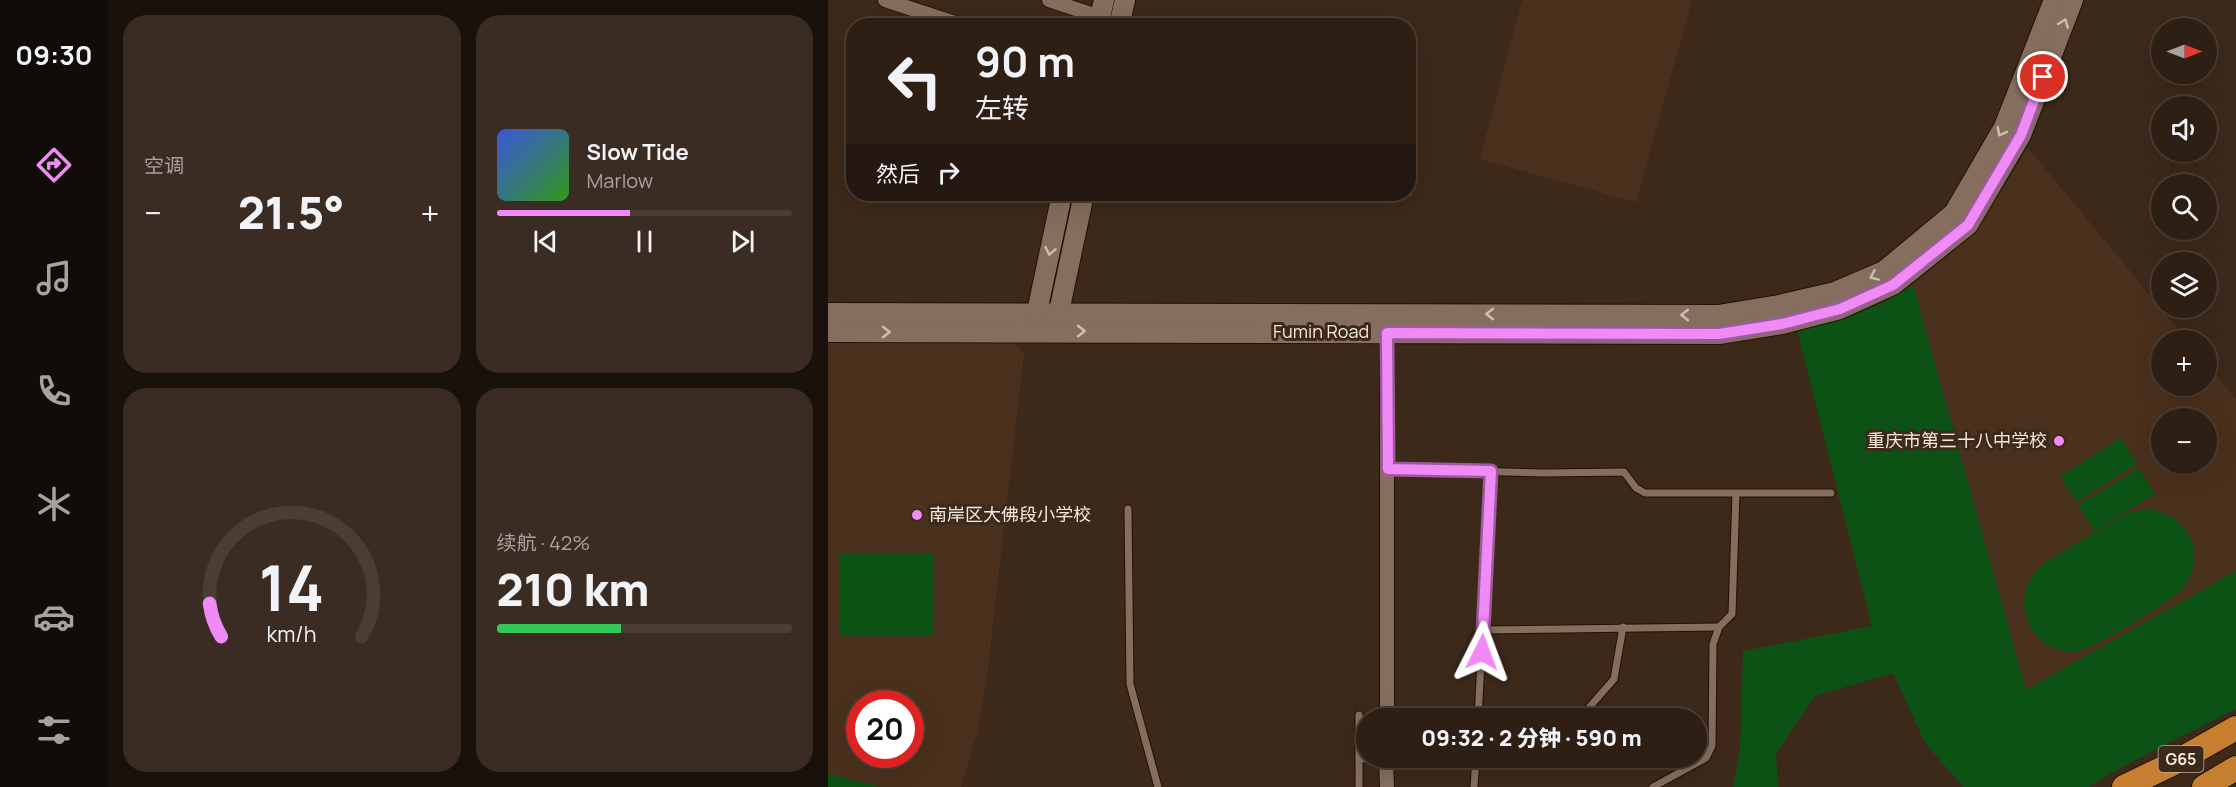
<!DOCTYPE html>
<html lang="zh">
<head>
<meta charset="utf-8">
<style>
	:root { --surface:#2e1f14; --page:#3a2c22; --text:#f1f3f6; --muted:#a7a2a0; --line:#493d34; --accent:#f08bf5 }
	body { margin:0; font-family:Manrope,"Noto Sans SC",sans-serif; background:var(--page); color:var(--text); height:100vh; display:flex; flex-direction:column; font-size:22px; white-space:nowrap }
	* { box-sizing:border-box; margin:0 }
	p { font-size:20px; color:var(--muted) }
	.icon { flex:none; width:33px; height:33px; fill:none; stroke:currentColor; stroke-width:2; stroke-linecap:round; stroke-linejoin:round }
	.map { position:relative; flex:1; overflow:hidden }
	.details { display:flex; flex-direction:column; gap:15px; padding:15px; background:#19110b; width:720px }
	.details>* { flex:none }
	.guide { position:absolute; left:18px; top:18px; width:570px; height:183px; border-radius:24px; box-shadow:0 6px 24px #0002,0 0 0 2px var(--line); background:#2e1f14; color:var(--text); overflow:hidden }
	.needle { width:39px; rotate:90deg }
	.fabs { position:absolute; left:1323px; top:18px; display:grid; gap:12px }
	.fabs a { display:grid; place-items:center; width:66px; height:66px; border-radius:50%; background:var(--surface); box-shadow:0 6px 24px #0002,0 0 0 2px var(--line); font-size:30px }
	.speed { position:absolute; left:18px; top:690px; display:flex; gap:12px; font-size:30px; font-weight:700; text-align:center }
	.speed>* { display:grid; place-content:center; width:78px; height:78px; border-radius:50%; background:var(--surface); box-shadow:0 6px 24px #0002,0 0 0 2px var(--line); line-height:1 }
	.speed .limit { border:9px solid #d22; background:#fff; color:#111 }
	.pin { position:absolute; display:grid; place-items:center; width:51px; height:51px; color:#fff; margin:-26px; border:3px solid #fff; border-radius:50%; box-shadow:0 2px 6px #0007 }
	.me { position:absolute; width:66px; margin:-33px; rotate:3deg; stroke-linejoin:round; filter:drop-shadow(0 0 4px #0008) }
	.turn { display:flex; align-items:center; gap:21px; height:126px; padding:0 30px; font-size:27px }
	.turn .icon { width:78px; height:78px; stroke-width:2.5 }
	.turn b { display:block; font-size:42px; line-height:51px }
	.then { display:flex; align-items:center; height:57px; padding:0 30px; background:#0003; gap:12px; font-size:22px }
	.big { font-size:45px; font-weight:800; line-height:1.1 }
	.details .tile { flex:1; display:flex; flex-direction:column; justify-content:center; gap:9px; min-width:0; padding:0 21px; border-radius:24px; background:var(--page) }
	.details .dial { align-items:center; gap:0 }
	.dial svg { height:156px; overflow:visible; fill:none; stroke:var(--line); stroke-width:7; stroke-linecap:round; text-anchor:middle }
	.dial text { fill:var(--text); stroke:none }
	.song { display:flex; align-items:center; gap:18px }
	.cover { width:72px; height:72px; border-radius:9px; background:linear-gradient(135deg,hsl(230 70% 55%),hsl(110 70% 35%)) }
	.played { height:6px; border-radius:3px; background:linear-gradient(90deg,var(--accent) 45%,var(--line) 45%) }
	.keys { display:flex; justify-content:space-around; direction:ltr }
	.heat { display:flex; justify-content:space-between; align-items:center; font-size:33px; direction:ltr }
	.charge { height:9px; border-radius:4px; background:linear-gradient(90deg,#34c759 42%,var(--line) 0) }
	.details .tiles { flex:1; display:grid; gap:15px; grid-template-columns:repeat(2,1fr) }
	.trip { position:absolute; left:528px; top:708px; width:351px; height:60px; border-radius:30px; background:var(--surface); box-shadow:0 6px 24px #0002,0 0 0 2px var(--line); font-weight:800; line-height:60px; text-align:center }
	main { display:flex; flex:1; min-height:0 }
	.tabs { display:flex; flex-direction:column; width:108px; justify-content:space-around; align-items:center; background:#120c08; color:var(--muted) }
	.tabs .icon { width:42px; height:42px }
	.tabs .selected { color:var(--accent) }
	.tabs b { font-size:27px; color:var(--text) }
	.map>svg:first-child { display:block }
	.built { fill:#4a311d; fill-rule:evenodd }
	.green { fill:#0c5215 }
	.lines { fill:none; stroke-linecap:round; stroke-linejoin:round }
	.lane-casing { stroke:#231104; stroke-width:9 }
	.street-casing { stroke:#231104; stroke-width:16 }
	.secondary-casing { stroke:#231104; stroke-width:22 }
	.highway-casing { stroke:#231104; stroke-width:26 }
	.lane { stroke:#856e5d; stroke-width:7 }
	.street { stroke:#856e5d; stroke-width:14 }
	.secondary { stroke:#856e5d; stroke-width:20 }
	.highway { stroke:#c57f2e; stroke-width:24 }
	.oneway { stroke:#cebdb2 }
	.route-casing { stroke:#9c5a9f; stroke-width:15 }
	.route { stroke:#f08bf5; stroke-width:10 }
	.poi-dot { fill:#f08bf5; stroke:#3d291a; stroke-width:2 }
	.labels { text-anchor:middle; stroke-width:6; stroke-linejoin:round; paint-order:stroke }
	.shield { fill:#3d291a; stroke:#beafa4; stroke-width:1.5 }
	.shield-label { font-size:16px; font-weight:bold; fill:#f6e8df }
	.street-label { font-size:18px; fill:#f6e8df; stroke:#3d291a }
	.poi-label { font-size:18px; fill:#f6e8df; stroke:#3d291a; text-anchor:end }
</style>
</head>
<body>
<main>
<nav class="tabs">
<b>09:30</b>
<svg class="icon selected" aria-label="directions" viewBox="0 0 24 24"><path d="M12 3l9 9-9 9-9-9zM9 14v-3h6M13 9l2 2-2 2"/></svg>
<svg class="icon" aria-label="music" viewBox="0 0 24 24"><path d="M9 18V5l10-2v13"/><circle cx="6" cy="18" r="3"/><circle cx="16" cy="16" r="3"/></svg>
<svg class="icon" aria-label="phone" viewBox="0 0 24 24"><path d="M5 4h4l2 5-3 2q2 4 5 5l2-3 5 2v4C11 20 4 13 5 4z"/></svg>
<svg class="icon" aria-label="climate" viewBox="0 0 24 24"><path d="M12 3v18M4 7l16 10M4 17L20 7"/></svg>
<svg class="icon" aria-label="car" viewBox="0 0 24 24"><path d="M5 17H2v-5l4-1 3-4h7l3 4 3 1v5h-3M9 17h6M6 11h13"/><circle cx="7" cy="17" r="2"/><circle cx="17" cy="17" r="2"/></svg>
<svg class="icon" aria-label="filters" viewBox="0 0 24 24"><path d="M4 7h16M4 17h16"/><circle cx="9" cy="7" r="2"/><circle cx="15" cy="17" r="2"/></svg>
</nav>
<section class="details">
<div class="tiles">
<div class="tile"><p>空调</p>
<div class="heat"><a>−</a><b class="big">21.5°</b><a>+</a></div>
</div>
<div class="tile">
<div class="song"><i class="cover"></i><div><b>Slow Tide</b><p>Marlow</p></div></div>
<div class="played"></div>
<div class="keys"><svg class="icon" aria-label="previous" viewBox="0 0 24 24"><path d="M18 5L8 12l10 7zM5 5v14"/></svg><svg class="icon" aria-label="pause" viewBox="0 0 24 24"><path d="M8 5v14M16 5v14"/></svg><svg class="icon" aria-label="next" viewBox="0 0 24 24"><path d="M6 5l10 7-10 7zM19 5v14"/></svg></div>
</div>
<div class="tile dial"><svg viewBox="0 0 100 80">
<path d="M14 69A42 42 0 1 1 86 69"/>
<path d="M14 69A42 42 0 0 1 8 52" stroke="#f08bf5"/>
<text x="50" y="56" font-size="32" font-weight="700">14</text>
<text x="50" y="72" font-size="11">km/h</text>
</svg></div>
<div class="tile"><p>续航 · 42%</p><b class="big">210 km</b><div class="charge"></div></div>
</div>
</section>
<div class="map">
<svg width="1408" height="787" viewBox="0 0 1408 787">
	<rect width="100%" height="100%" fill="#3d291a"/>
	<g class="built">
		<path d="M 694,0 L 864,0 L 808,202 L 652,159 Z"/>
		<path d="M 1200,148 L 1359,340 L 1334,340 L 1334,386 L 1378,386 L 1379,364 L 1408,399 L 1408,571 L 1198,691 L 1085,285 L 1147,231 ZM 1334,418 L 1378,418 L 1378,464 L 1334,464 Z"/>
		<path d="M 0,339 L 183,340 L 196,353 L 159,676 L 150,730 L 133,787 L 53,787 L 0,774 ZM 32,704 L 82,704 L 82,754 L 32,754 Z"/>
	</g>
	<g class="green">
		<path d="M 1085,285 L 1198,690 L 1408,571 L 1408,709 L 1305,761 L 1260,787 L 1135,787 L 1097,743 L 1065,673 L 987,696 L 948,753 L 950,787 L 905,787 L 912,748 L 915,651 L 1044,626 L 969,330 L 1017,318 L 1052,304 Z"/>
		<path d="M 1293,438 L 1309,464 L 1248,502 L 1232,476 Z"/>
		<path d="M 1311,468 L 1327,494 L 1266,531 L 1250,505 Z"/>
		<path d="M 1322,509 C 1365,518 1380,558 1352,592 C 1334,605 1269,648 1249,651 C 1205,657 1179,602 1209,570 C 1217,561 1229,556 1239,549 C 1257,538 1275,527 1294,516 L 1303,512 Z"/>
		<rect x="11" y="554" width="95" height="82"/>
		<path d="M 0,774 L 53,787 L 0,787 Z"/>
	</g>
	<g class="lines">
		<g class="lane-casing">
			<g id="lane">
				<path d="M 560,469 L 717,473 L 796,472 L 808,488 L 817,493 L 1003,493"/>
				<path d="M 300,509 L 302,684 L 330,787"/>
				<path d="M 655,630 L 891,627"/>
				<path d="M 531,715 L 531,787"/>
				<path d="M 650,718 L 663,471"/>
				<path d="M 752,718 L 786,679 L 795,627"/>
				<path d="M 531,759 L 557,758"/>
				<path d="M 646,787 L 648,758"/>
				<path d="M 825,787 L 878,758 L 884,746 L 885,644 L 891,627 L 904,614 L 908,493"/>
			</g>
		</g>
		<g class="street-casing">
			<g id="street">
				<path d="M 57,0 L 136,26"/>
				<path d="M 221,0 L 272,17"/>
				<path d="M 559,718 L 559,325"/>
				<path d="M 558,758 L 559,787"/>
			</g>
		</g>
		<g class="secondary-casing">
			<g id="secondary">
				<path d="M 270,26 L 276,0"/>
				<path d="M 291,26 L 297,0"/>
				<path d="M 0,313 L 890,315 L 951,305 L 1007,292 L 1056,271 L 1126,213 L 1176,127 L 1226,0"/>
				<path d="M 206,326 L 234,194"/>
				<path d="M 228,326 L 256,194"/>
				<path d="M 0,332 L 891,334 L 954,324 L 1012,309 L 1065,285 L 1140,225 L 1193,135 L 1245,0"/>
			</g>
		</g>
		<g class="highway-casing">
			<g id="highway">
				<path d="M 1296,787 L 1348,762 L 1408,728"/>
				<path d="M 1376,787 L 1408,768"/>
			</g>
		</g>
		<use href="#lane" class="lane"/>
		<use href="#street" class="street"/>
		<use href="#secondary" class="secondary"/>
		<use href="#highway" class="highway"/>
	</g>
	<defs><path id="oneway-chevron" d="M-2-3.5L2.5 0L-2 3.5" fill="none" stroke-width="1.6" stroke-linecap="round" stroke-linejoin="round" transform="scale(1.5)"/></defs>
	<g class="oneway">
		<use href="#oneway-chevron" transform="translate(1236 23) rotate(-69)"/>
		<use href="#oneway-chevron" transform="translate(1173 132) rotate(118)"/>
		<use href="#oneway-chevron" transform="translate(222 251) rotate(102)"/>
		<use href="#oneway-chevron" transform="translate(1046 276) rotate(157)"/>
		<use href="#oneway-chevron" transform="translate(662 314) rotate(-180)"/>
		<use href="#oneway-chevron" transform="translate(857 315) rotate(-180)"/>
		<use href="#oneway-chevron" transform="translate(253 331)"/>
		<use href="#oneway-chevron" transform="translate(58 332)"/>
	</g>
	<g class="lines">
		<g class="route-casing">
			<path id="route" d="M 654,652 L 663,471 L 560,469 L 559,333 L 891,334 L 954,324 L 1012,309 L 1065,285 L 1140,225 L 1193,135 L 1215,77"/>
		</g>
		<use href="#route" class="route"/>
	</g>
	<g class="poi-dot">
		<circle cx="1231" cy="441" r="6"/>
		<circle cx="89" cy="515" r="6"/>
	</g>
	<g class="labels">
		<rect class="shield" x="1330.5" y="746" width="45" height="26" rx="4.5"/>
		<g class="shield-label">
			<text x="1353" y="765">G65</text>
		</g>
		<g class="street-label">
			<text x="493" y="338">Fumin Road</text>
		</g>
		<g class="poi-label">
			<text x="1219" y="447">重庆市第三十八中学校</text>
			<text x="101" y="521" text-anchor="start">南岸区大佛段小学校</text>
		</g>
	</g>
</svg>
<div class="fabs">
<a><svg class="needle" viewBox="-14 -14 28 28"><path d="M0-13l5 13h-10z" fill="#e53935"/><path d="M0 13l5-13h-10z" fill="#a7a2a0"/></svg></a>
<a><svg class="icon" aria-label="sound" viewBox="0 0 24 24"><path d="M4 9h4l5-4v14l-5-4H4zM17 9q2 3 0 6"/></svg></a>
<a><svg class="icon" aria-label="search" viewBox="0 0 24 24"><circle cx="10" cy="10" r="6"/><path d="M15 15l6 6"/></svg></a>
<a><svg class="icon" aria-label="layers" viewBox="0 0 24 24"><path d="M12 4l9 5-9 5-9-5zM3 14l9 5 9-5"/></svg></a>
<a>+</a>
<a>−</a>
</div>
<div class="speed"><div class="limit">20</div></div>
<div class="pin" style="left:1215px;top:77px;background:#d93025"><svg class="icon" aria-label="arrive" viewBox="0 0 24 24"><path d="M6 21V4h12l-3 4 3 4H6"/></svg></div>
<svg class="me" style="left:654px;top:652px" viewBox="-20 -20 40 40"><path d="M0-17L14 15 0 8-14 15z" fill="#f08bf5" stroke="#fff" stroke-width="4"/></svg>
<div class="trip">09:32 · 2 分钟 · 590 m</div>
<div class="guide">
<div class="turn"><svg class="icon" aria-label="left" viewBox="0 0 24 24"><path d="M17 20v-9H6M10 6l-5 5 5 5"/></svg><div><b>90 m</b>左转</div></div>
<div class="then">然后<svg class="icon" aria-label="right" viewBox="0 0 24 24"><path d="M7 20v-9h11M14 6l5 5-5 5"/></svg></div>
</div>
</div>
</main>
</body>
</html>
